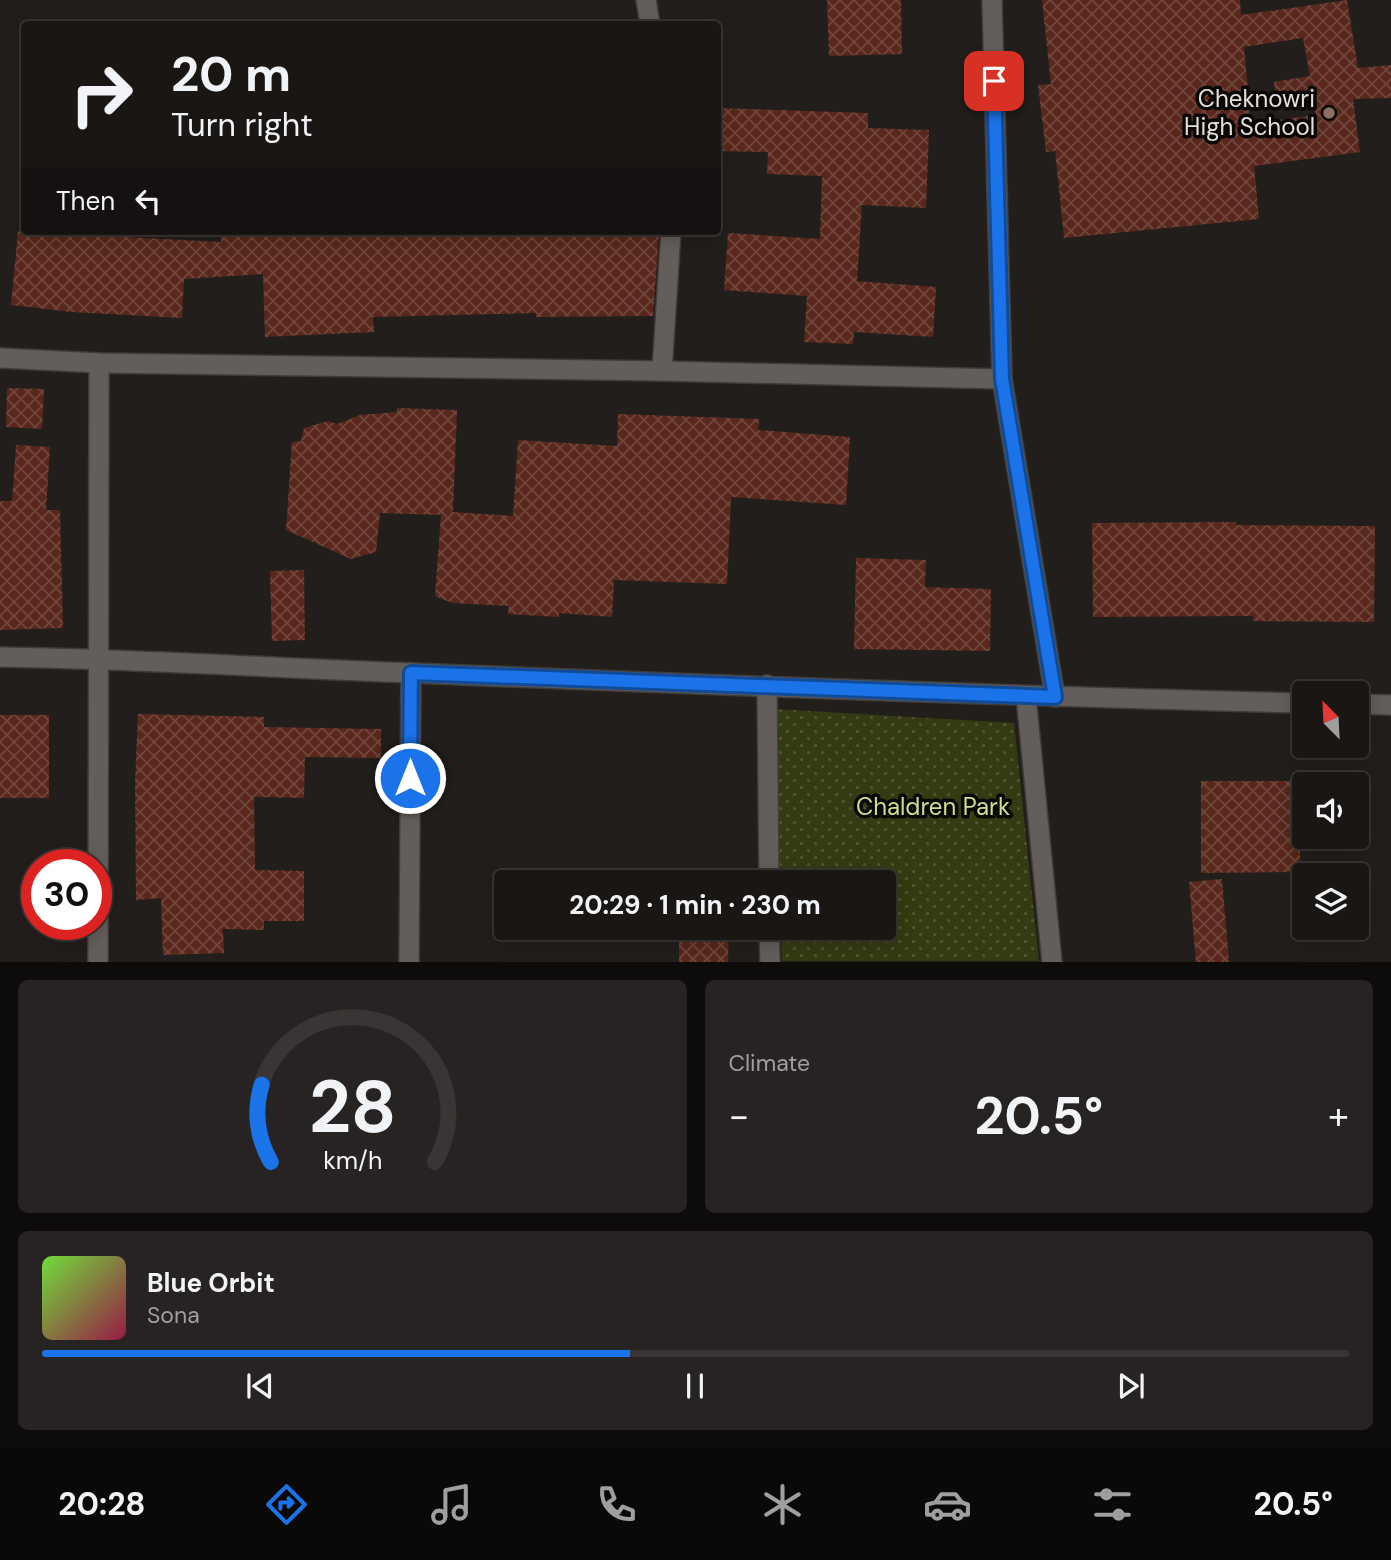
<!DOCTYPE html>
<html lang="en">
<head>
<meta charset="utf-8">
<style>
	:root { --surface:#1a1614; --page:#272322; --text:#f1f3f6; --muted:#9f9fa0; --line:#383534; --accent:#1a73e8 }
	body { margin:0; font-family:"DM Sans",sans-serif; background:var(--page); color:var(--text); height:100vh; display:flex; flex-direction:column; font-size:26px; white-space:nowrap }
	* { box-sizing:border-box; margin:0 }
	p { font-size:23px; color:var(--muted) }
	.icon { flex:none; width:38px; height:38px; fill:none; stroke:currentColor; stroke-width:2; stroke-linecap:round; stroke-linejoin:round }
	.map { position:relative; height:962px; overflow:hidden }
	.drawer { display:flex; flex-direction:column; gap:18px; padding:18px; background:#0e0c0b; flex:1 }
	.drawer>* { flex:none }
	.guide { position:absolute; left:21px; top:21px; width:700px; height:214px; border-radius:7px; box-shadow:0 4px 18px #0003,0 0 0 2px var(--line); background:#1a1614; color:var(--text); overflow:hidden }
	.needle { width:46px; rotate:336deg }
	.fabs { position:absolute; left:1292px; top:681px; display:grid; gap:14px }
	.fabs a { display:grid; place-items:center; width:77px; height:77px; border-radius:7px; background:var(--surface); box-shadow:0 4px 18px #0003,0 0 0 2px var(--line); font-size:35px }
	.speed { position:absolute; left:21px; top:849px; display:flex; gap:14px; font-size:35px; font-weight:700; text-align:center }
	.speed>* { display:grid; place-content:center; width:91px; height:91px; border-radius:50%; background:var(--surface); box-shadow:0 4px 18px #0003,0 0 0 2px var(--line); line-height:1 }
	.speed .limit { border:10px solid #d22; background:#fff; color:#111 }
	.pin { position:absolute; display:grid; place-items:center; width:60px; height:60px; color:#fff; margin:-30px; border-radius:14px; box-shadow:0 4px 10px #0006 }
	.me { position:absolute; width:77px; margin:-38px; rotate:0deg; stroke-linejoin:round; filter:drop-shadow(0 0 5px #0008) }
	.turn { display:flex; align-items:center; gap:24px; height:147px; padding:0 35px; font-size:32px }
	.turn .icon { width:91px; height:91px; stroke-width:2.5 }
	.turn b { display:block; font-size:49px; line-height:60px }
	.then { display:flex; align-items:center; height:66px; padding:0 35px; background:#0003; gap:14px; font-size:26px }
	.big { font-size:52px; font-weight:700; line-height:1.1 }
	.drawer .tile { flex:1; display:flex; flex-direction:column; justify-content:center; gap:10px; min-width:0; padding:0 24px; border-radius:10px; background:var(--page) }
	.drawer .dial { align-items:center; gap:0 }
	.dial svg { height:182px; overflow:visible; fill:none; stroke:var(--line); stroke-width:7; stroke-linecap:round; text-anchor:middle }
	.dial text { fill:var(--text); stroke:none }
	.song { display:flex; align-items:center; gap:21px }
	.cover { width:84px; height:84px; border-radius:10px; background:linear-gradient(135deg,hsl(100 70% 55%),hsl(340 70% 35%)) }
	.played { height:7px; border-radius:4px; background:linear-gradient(90deg,var(--accent) 45%,var(--line) 45%) }
	.keys { display:flex; justify-content:space-around; direction:ltr }
	.heat { display:flex; justify-content:space-between; align-items:center; font-size:38px; direction:ltr }
	.drawer .tiles { flex:1; display:grid; gap:18px; grid-template-columns:1fr 1fr }
	.tile:last-child { grid-column:span 2 }
	.trip { position:absolute; left:494px; top:870px; width:402px; height:70px; border-radius:7px; background:var(--surface); box-shadow:0 4px 18px #0003,0 0 0 2px var(--line); font-weight:700; line-height:70px; text-align:center }
	.dock { display:flex; height:112px; justify-content:space-around; align-items:center; background:#0a0908; color:var(--muted) }
	.dock .icon { width:49px; height:49px }
	.dock .selected { color:var(--accent) }
	.dock b { font-size:32px; color:var(--text) }
	.map>svg:first-child { display:block }
	.park { fill:url(#park-dots) }
	.building { fill:url(#building-cross-hatch); fill-rule:evenodd }
	.lines { fill:none; stroke-linecap:round; stroke-linejoin:round }
	.minor-casing { stroke:#403c3a; stroke-width:22 }
	.tertiary-casing { stroke:#403c3a; stroke-width:22 }
	.minor { stroke:#635e5a; stroke-width:19 }
	.tertiary { stroke:#635e5a; stroke-width:19 }
	.route-casing { stroke:#114b97; stroke-width:18 }
	.route { stroke:#1a73e8; stroke-width:12 }
	.education-dot { fill:#8d6e63; stroke:#0a0807; stroke-width:2.5 }
	.labels { text-anchor:middle; stroke-width:7; stroke-linejoin:round; paint-order:stroke }
	.poi-label { font-size:24px; fill:#e3dfdd; stroke:#0a0807; text-anchor:end }
	.park-label { font-size:24px; fill:#cedf8e; stroke:#0a0807 }
</style>
</head>
<body>
<div class="map">
<svg width="1391" height="962" viewBox="0 0 1391 962">
	<defs>
		<pattern id="park-dots" width="8" height="8" patternUnits="userSpaceOnUse" patternTransform="scale(1.75)"><rect width="8" height="8" fill="#343b12"/><path d="M2 2h.1M6 6h.1" fill="none" stroke="#515734" stroke-width="1.8" stroke-linecap="round"/></pattern>
		<pattern id="building-cross-hatch" width="8" height="8" patternUnits="userSpaceOnUse" patternTransform="scale(1.75)"><rect width="8" height="8" fill="#59271b"/><path d="M0 0l8 8M0 8l8-8" fill="none" stroke="#71463c"/></pattern>
	</defs>
	<rect width="100%" height="100%" fill="#221e1b"/>
	<path class="park" d="M 775,709 L 1014,723 L 1039,961 L 782,961 L 781,928 L 884,928 L 884,882 L 780,882 Z"/>
	<g class="building">
		<path d="M 827,0 L 901,0 L 902,54 L 829,56 Z"/>
		<path d="M 1042,0 L 1240,0 L 1241,15 L 1347,0 L 1358,68 L 1391,65 L 1391,98 L 1353,99 L 1360,152 L 1254,166 L 1259,219 L 1064,238 L 1055,151 L 1046,152 L 1038,85 L 1051,84 ZM 1303,38 L 1310,76 L 1274,82 L 1276,103 L 1314,101 L 1316,115 L 1251,124 L 1244,47 Z"/>
		<path d="M 718,108 L 868,113 L 868,128 L 929,130 L 926,208 L 862,205 L 857,281 L 936,287 L 933,337 L 854,332 L 853,344 L 804,342 L 807,296 L 724,290 L 728,233 L 820,239 L 822,176 L 767,174 L 768,152 L 718,151 Z"/>
		<path d="M 18,231 L 88,231 L 88,235 L 221,242 L 221,235 L 278,231 L 278,235 L 341,231 L 659,231 L 653,316 L 536,317 L 536,313 L 373,317 L 374,332 L 265,337 L 263,274 L 184,279 L 182,318 L 72,312 L 11,305 Z"/>
		<path d="M 7,388 L 44,389 L 42,429 L 6,427 Z"/>
		<path d="M 397,408 L 457,410 L 453,512 L 513,516 L 518,440 L 617,446 L 618,414 L 759,419 L 758,430 L 850,437 L 846,505 L 731,497 L 727,584 L 614,580 L 612,617 L 559,613 L 559,617 L 508,614 L 509,606 L 452,603 L 435,596 L 441,515 L 380,513 L 376,552 L 351,559 L 286,530 L 292,442 L 301,441 L 304,428 L 328,421 L 337,424 L 360,415 L 397,412 Z"/>
		<path d="M 16,445 L 50,447 L 46,510 L 60,510 L 63,628 L 0,630 L 0,501 L 12,501 Z"/>
		<path d="M 1236,522 L 1236,525 L 1375,526 L 1374,622 L 1253,621 L 1253,616 L 1093,617 L 1092,523 Z"/>
		<path d="M 856,558 L 926,560 L 925,587 L 991,589 L 990,651 L 854,649 Z"/>
		<path d="M 304,570 L 305,640 L 272,641 L 270,571 Z"/>
		<path d="M 138,714 L 264,717 L 264,727 L 381,729 L 381,758 L 305,757 L 304,798 L 254,797 L 255,870 L 304,871 L 304,921 L 264,921 L 264,930 L 223,929 L 224,953 L 163,955 L 161,898 L 136,900 L 135,783 Z"/>
		<rect x="0" y="715" width="49" height="83"/>
		<path d="M 1201,781 L 1300,781 L 1300,872 L 1201,873 Z"/>
		<path d="M 1222,879 L 1229,962 L 1196,962 L 1189,882 Z"/>
		<path d="M 679,928 L 729,928 L 728,962 L 679,962 Z"/>
	</g>
	<g class="lines">
		<g class="minor-casing">
			<g id="minor">
				<path d="M 646,0 L 650,24"/>
				<path d="M 992,0 L 1002,379 L 1055,697"/>
				<path d="M 0,358 L 99,363 L 662,371 L 1002,379"/>
				<path d="M 662,371 L 671,231"/>
				<path d="M 767,685 L 769,882"/>
				<path d="M 1026,696 L 1052,962"/>
				<path d="M 769,928 L 770,962"/>
				<path d="M 98,962 L 99,363"/>
				<path d="M 409,962 L 411,673"/>
			</g>
		</g>
		<g class="tertiary-casing">
			<g id="tertiary">
				<path d="M 0,657 C 138,659 275,668 413,673 C 710,685 1007,696 1304,703"/>
				<path d="M 1356,704 L 1391,705"/>
			</g>
		</g>
		<use href="#minor" class="minor"/>
		<use href="#tertiary" class="tertiary"/>
	</g>
	<g class="lines">
		<g class="route-casing">
			<path id="route" d="M 410,778 L 411,673 L 1055,697 L 1002,379 L 994,81"/>
		</g>
		<use href="#route" class="route"/>
	</g>
	<circle class="education-dot" cx="1329" cy="113" r="7"/>
	<g class="labels">
		<g class="poi-label">
			<text x="1315" y="107">Cheknowri<tspan x="1315" dy="28">High School</tspan></text>
		</g>
		<g class="park-label">
			<text x="933" y="815">Chaldren Park</text>
		</g>
	</g>
</svg>
<div class="fabs">
<a><svg class="needle" viewBox="-14 -14 28 28"><path d="M0-13l5 13h-10z" fill="#e53935"/><path d="M0 13l5-13h-10z" fill="#9f9fa0"/></svg></a>
<a><svg class="icon" aria-label="sound" viewBox="0 0 24 24"><path d="M4 9h4l5-4v14l-5-4H4zM17 9q2 3 0 6"/></svg></a>
<a><svg class="icon" aria-label="layers" viewBox="0 0 24 24"><path d="M12 4l9 5-9 5-9-5zM3 14l9 5 9-5"/></svg></a>
</div>
<div class="speed"><div class="limit">30</div></div>
<div class="pin" style="left:994px;top:81px;background:#d93025"><svg class="icon" aria-label="arrive" viewBox="0 0 24 24"><path d="M6 21V4h12l-3 4 3 4H6"/></svg></div>
<svg class="me" style="left:410px;top:778px" viewBox="-20 -20 40 40"><circle r="17" fill="#1a73e8" stroke="#fff" stroke-width="3"/><path d="M0-11L8 9 0 5-8 9z" fill="#fff"/></svg>
<div class="trip">20:29 · 1 min · 230 m</div>
<div class="guide">
<div class="turn"><svg class="icon" aria-label="right" viewBox="0 0 24 24"><path d="M7 20v-9h11M14 6l5 5-5 5"/></svg><div><b>20 m</b>Turn right</div></div>
<div class="then">Then<svg class="icon" aria-label="left" viewBox="0 0 24 24"><path d="M17 20v-9H6M10 6l-5 5 5 5"/></svg></div>
</div>
</div>
<section class="drawer">
<div class="tiles">
<div class="tile dial"><svg viewBox="0 0 100 80">
<path d="M14 69A42 42 0 1 1 86 69"/>
<path d="M14 69A42 42 0 0 1 10 35" stroke="#1a73e8"/>
<text x="50" y="56" font-size="32" font-weight="700">28</text>
<text x="50" y="72" font-size="11">km/h</text>
</svg></div>
<div class="tile"><p>Climate</p>
<div class="heat"><a>−</a><b class="big">20.5°</b><a>+</a></div>
</div>
<div class="tile">
<div class="song"><i class="cover"></i><div><b>Blue Orbit</b><p>Sona</p></div></div>
<div class="played"></div>
<div class="keys"><svg class="icon" aria-label="previous" viewBox="0 0 24 24"><path d="M18 5L8 12l10 7zM5 5v14"/></svg><svg class="icon" aria-label="pause" viewBox="0 0 24 24"><path d="M8 5v14M16 5v14"/></svg><svg class="icon" aria-label="next" viewBox="0 0 24 24"><path d="M6 5l10 7-10 7zM19 5v14"/></svg></div>
</div>
</div>
</section>
<nav class="dock">
<b>20:28</b>
<svg class="icon selected" aria-label="directions" viewBox="0 0 24 24"><path d="M12 3l9 9-9 9-9-9zM9 14v-3h6M13 9l2 2-2 2"/></svg>
<svg class="icon" aria-label="music" viewBox="0 0 24 24"><path d="M9 18V5l10-2v13"/><circle cx="6" cy="18" r="3"/><circle cx="16" cy="16" r="3"/></svg>
<svg class="icon" aria-label="phone" viewBox="0 0 24 24"><path d="M5 4h4l2 5-3 2q2 4 5 5l2-3 5 2v4C11 20 4 13 5 4z"/></svg>
<svg class="icon" aria-label="climate" viewBox="0 0 24 24"><path d="M12 3v18M4 7l16 10M4 17L20 7"/></svg>
<svg class="icon" aria-label="car" viewBox="0 0 24 24"><path d="M5 17H2v-5l4-1 3-4h7l3 4 3 1v5h-3M9 17h6M6 11h13"/><circle cx="7" cy="17" r="2"/><circle cx="17" cy="17" r="2"/></svg>
<svg class="icon" aria-label="filters" viewBox="0 0 24 24"><path d="M4 7h16M4 17h16"/><circle cx="9" cy="7" r="2"/><circle cx="15" cy="17" r="2"/></svg>
<b>20.5°</b>
</nav>
</body>
</html>
